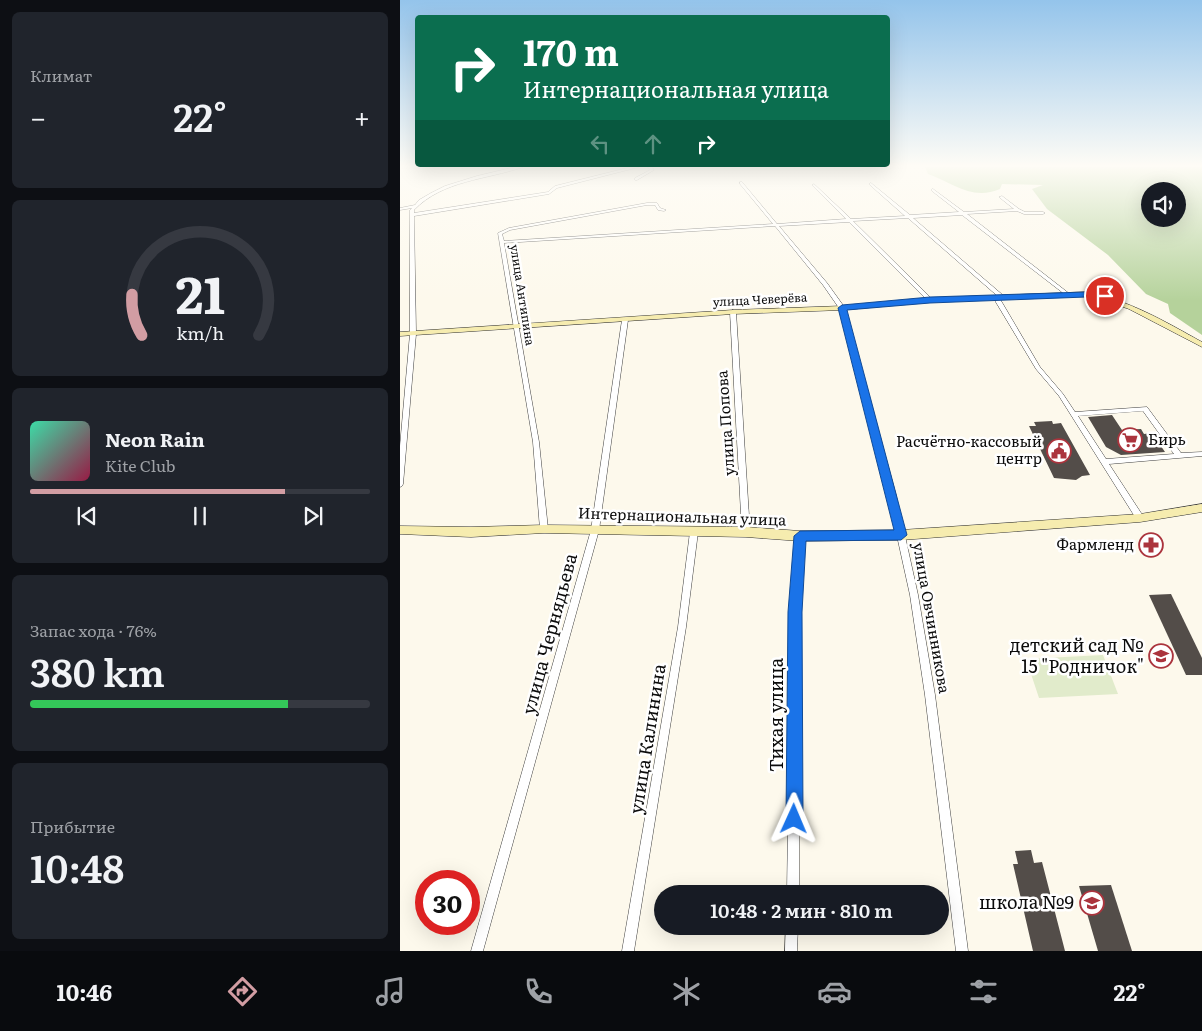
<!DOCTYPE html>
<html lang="ru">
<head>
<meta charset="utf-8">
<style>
	:root { --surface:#171b24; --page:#20242c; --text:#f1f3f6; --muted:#9ea1a6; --line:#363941; --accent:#d29da3 }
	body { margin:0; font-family:Literata,serif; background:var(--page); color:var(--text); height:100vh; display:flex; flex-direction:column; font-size:19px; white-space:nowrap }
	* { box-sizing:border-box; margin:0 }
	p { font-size:16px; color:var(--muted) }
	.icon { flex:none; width:28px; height:28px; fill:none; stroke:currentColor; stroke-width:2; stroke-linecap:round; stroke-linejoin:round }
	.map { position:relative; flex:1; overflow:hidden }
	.drawer { display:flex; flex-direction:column; gap:12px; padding:12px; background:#0d0f14; width:400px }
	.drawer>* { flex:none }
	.banner { position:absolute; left:15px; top:15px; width:475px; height:152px; border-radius:5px; box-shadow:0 5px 20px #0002; background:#0b6e4f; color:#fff; overflow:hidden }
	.tools { position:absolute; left:741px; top:182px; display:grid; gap:10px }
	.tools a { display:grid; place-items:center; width:45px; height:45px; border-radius:50%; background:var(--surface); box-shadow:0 5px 20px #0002; font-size:25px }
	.speed { position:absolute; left:15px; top:870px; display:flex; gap:10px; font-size:25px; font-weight:700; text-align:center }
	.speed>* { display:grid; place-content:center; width:65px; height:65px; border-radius:50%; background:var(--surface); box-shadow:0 5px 20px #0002; line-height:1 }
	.speed .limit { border:8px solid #d22; background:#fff; color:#111 }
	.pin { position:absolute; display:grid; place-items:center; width:42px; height:42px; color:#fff; margin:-21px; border:2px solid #fff; border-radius:50%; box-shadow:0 1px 5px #0007 }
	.me { position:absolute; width:55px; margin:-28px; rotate:1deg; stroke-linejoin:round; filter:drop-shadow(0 0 4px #0008) }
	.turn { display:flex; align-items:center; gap:18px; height:105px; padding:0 25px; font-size:22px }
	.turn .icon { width:65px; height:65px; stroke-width:2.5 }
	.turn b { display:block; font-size:35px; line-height:42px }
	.lanes { display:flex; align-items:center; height:48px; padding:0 25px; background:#0003; justify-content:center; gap:25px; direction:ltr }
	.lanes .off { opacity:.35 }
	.big { font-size:38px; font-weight:600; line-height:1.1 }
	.drawer .widget { flex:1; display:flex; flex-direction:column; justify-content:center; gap:8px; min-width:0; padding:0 18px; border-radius:8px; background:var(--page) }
	.drawer .dial { align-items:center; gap:0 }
	.dial svg { height:130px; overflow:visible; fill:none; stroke:var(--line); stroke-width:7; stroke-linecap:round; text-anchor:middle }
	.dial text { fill:var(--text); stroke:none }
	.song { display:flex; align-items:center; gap:15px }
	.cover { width:60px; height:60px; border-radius:8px; background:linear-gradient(135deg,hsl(160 70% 55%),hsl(340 70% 35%)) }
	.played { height:5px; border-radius:2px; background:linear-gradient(90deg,var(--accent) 75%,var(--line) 75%) }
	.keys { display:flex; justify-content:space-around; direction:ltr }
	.heat { display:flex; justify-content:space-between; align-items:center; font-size:28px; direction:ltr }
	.charge { height:8px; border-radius:4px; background:linear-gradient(90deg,#34c759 76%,var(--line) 0) }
	.trip { position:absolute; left:254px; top:885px; width:295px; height:50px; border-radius:25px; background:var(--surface); box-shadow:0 5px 20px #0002; font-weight:600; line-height:50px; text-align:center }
	.tab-bar { display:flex; height:80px; justify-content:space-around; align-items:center; background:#090b0e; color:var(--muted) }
	.tab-bar .icon { width:35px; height:35px }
	.tab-bar .active { color:var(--accent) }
	.tab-bar b { font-size:22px; color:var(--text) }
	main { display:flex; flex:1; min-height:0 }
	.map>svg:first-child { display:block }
	.forest { fill:#b5d29b; fill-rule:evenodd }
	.pitch { fill:#e1ebcb }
	.building { fill:#534d49 }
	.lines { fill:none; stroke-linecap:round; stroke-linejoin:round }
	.street-casing { stroke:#3f3f3f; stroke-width:1 }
	.secondary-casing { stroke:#2e2e2e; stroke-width:1 }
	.street { fill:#fff; fill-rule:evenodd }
	.secondary { fill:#f6ecaf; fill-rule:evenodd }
	.route { fill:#1a73e8; stroke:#114b97 }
	.labels { text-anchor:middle; stroke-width:5; stroke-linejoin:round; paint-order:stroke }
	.far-street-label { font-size:12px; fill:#0c0c0c; stroke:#fff }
	.street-label { font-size:15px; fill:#0c0c0c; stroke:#fff }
	.poi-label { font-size:15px; fill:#0c0c0c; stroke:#fff; text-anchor:end }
	.near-street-label { font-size:18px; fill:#0c0c0c; stroke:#fff }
	.near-poi-label { font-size:18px; fill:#0c0c0c; stroke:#fff; text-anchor:end }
</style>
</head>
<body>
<main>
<section class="drawer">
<div class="widget"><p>Климат</p>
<div class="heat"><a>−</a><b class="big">22°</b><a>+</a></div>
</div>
<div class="widget dial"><svg viewBox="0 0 100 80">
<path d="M14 69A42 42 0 1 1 86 69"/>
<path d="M14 69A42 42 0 0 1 8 44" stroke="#d29da3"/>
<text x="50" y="56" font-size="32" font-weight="700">21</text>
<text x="50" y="72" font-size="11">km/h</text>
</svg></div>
<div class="widget">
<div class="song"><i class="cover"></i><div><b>Neon Rain</b><p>Kite Club</p></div></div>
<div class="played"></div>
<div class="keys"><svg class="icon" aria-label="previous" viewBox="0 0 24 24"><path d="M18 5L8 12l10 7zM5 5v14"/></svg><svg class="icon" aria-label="pause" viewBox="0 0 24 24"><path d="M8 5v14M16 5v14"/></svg><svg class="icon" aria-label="next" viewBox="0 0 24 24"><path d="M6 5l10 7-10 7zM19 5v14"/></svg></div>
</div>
<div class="widget"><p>Запас хода · 76%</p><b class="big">380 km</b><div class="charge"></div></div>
<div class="widget"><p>Прибытие</p><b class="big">10:48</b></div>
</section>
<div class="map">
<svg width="802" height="951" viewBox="0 0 802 951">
	<rect width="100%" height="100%" fill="#fdf9ec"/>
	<path class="forest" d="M 525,167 L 802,167 L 802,335 L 770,313 L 768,304 L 746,294 L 708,255 L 647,209 L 632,189 L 643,185 L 602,184 L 600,189 C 572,201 553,183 528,174 ZM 750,191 L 778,191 L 778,219 L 750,219 Z"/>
	<path class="pitch" d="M 703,655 L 718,694 L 639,698 L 626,659 Z"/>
	<g class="building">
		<path d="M 712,415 L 722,430 L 741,429 L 744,434 L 752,433 L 765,452 L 721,455 L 706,447 L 688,417 Z"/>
		<path d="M 652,421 L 653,424 L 661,423 L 690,475 L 682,476 L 676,480 L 654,478 L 629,426 L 636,426 L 634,422 Z"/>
		<path d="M 771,594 L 802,658 L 802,675 L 786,675 L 749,595 Z"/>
		<path d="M 631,850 L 634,863 L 642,862 L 665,951 L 633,951 L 613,864 L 618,864 L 615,851 Z"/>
		<path d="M 711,885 L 732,951 L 698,951 L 679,886 Z"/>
	</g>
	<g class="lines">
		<g class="street-casing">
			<g id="street">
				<path d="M 115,167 L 123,167 C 86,180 43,180 14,210 L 14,213 L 148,192 L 155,186 L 231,167 L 239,167 L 157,188 L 149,194 L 14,216 L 16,334 L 3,484 L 2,486 L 0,487 L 0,446 L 10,334 L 10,210 L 12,208 L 0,210 L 0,208 L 15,205 L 19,200 L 31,193 L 45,186 L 77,176 Z"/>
				<path d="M 248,167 L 252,167 L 254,170 L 237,180 L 235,180 L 235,178 L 250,170 Z"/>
				<path d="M 340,182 L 342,182 L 377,224 L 446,219 L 412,185 L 414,184 L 451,219 L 505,216 L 470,185 L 470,183 L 471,183 L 510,215 L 559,212 L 532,191 L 532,189 L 533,189 L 564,212 L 614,209 L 599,197 L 602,196 L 619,209 L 625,212 L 643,212 L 645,213 L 643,214 L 624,214 L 617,211 L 567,214 L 671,295 L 667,296 L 562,215 L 513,218 L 605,297 L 605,299 L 601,299 L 508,218 L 453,221 L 532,299 L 532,301 L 528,301 L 449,222 L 379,226 L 427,283 L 445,308 L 496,495 L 518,595 L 535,695 L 568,951 L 556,951 L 525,695 L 510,595 L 488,495 L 439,308 L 423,285 L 375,226 L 104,243 L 139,442 L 148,529 L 147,531 L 144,532 L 141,531 L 140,529 L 133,442 L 98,233 L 109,228 L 247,203 L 257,203 L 260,208 L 266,210 L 264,211 L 258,210 L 255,205 L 247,205 L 110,230 L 102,234 L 104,241 L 373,224 L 340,184 Z"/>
				<path d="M 597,297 L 600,299 L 640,367 L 663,394 L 675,412 L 747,407 L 781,453 L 802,452 L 802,456 L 709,464 L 743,516 L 744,518 L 743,520 L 740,521 L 737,520 L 659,396 L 636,369 L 594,299 ZM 743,411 L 774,454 L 706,459 L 678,416 Z"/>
				<path d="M 333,310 L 336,312 L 350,532 L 349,534 L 346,535 L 343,534 L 342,532 L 330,312 Z"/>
				<path d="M 225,318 L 228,320 L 199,530 L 83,951 L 71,951 L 191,530 L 222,320 Z"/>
				<path d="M 294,529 L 297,530 L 298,532 L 286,627 L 234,951 L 222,951 L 278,627 L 290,532 L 291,530 Z"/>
				<path d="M 400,533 L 403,534 L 404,536 L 399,612 L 399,894 L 387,894 L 391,612 L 396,536 L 397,534 Z"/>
				<path d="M 386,926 L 398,926 L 397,951 L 385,951 Z"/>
			</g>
		</g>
		<g class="secondary-casing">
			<g id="secondary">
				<path d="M 686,292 C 729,300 764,321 802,342 L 802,347 L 729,309 L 700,299 L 686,296 L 530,302 L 442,310 L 333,314 L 0,336 L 0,332 L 333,310 L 442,306 L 530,298 Z"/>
				<path d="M 802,504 L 802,512 L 740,522 L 501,540 L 400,541 L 346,537 L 144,533 L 71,537 L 0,534 L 0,526 L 71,527 L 144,525 L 346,527 L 400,531 L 501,530 L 740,514 Z"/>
			</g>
		</g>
		<use href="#street" class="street"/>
		<use href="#secondary" class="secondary"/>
	</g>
	<linearGradient id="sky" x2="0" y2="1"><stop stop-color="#94c4eb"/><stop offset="0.55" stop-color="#fefcf6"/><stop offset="1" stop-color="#fefcf6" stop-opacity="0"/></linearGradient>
	<rect width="802" height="301" fill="url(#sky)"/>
	<path class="route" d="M 686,292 L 709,296 L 705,299 L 686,297 L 530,303 L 447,310 L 507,535 L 501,540 L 406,541 L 402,612 L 403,819 L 400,825 L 394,828 L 388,825 L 386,819 L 388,612 L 394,536 L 400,531 L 494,530 L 438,308 L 442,305 L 530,297 Z"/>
	<defs>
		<g id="supermarket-ring" transform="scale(1.25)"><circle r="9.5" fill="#fff" stroke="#ab343d" stroke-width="1.5"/><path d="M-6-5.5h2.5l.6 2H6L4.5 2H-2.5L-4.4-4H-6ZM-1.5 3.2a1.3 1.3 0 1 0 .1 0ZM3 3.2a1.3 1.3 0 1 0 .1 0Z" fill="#ab343d"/></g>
		<g id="civic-ring" transform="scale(1.25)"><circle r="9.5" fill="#fff" stroke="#ab343d" stroke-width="1.5"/><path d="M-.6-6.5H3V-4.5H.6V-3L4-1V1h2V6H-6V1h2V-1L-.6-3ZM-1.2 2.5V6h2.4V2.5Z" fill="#ab343d"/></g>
		<g id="pharmacy-ring" transform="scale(1.25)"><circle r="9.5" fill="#fff" stroke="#ab343d" stroke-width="1.5"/><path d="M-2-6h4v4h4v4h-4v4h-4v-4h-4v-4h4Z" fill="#ab343d"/></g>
		<g id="school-ring" transform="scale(1.25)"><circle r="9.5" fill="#fff" stroke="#ab343d" stroke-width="1.5"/><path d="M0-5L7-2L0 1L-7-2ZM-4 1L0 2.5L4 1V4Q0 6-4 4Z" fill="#ab343d"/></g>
	</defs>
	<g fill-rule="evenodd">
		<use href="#supermarket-ring" x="730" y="440"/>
		<use href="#civic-ring" x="659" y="451"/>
		<use href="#pharmacy-ring" x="751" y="545"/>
		<use href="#school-ring" x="761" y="656"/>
		<use href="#school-ring" x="692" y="903"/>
	</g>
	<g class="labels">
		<g class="far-street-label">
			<text transform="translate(122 295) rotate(81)" y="4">улица Антипина</text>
			<text transform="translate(360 300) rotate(-3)" y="4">улица Чеверёва</text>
		</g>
		<g class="street-label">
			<text transform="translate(326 423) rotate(-94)" y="5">улица Попова</text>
			<text transform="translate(282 517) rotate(2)" y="5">Интернациональная улица</text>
			<text transform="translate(531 618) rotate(80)" y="5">улица Овчинникова</text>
		</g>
		<g class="poi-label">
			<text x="748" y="445" text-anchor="start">Бирь</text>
			<text x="642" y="447">Расчётно-кассовый<tspan x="642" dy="17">центр</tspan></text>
			<text x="734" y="550">Фармленд</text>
		</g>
		<g class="near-street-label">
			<text transform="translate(150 634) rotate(-75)" y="6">улица Чернядьева</text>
			<text transform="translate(377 715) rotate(-90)" y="6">Тихая улица</text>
			<text transform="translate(248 739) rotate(-81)" y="6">улица Калинина</text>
		</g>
		<g class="near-poi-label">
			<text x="744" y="652">детский сад №<tspan x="744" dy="21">15 "Родничок"</tspan></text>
			<text x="674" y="909">школа №9</text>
		</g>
	</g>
</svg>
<div class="tools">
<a><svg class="icon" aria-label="sound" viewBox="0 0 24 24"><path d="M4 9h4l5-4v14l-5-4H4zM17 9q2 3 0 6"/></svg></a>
</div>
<div class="speed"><div class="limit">30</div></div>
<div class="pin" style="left:705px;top:296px;background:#d93025"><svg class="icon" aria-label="arrive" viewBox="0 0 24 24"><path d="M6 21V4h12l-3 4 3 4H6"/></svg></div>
<svg class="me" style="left:394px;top:819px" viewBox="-20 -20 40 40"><path d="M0-17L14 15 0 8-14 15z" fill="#1a73e8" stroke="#fff" stroke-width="4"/></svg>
<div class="trip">10:48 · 2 мин · 810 m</div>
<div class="banner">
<div class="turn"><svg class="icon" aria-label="right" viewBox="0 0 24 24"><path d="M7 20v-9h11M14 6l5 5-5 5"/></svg><div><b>170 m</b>Интернациональная улица</div></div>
<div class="lanes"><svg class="icon off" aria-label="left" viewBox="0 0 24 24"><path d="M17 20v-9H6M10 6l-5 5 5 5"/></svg><svg class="icon off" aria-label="ahead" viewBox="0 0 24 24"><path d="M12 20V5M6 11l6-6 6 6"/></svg><svg class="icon" aria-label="right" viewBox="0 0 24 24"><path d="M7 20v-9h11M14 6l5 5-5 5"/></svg></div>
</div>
</div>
</main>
<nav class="tab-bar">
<b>10:46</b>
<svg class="icon active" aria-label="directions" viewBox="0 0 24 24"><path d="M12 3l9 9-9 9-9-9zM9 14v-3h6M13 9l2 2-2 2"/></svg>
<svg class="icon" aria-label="music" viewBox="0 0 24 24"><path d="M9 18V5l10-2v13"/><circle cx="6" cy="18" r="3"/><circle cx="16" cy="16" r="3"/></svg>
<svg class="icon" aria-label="phone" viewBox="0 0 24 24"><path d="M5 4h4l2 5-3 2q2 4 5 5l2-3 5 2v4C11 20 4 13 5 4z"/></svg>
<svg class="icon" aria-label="climate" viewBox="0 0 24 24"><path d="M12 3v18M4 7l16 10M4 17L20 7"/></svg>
<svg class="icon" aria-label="car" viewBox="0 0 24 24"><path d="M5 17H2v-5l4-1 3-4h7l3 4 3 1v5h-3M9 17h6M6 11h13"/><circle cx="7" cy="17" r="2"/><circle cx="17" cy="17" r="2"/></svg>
<svg class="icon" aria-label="filters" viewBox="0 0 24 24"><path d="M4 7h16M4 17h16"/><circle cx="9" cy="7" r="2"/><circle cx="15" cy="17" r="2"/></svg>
<b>22°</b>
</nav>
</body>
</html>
